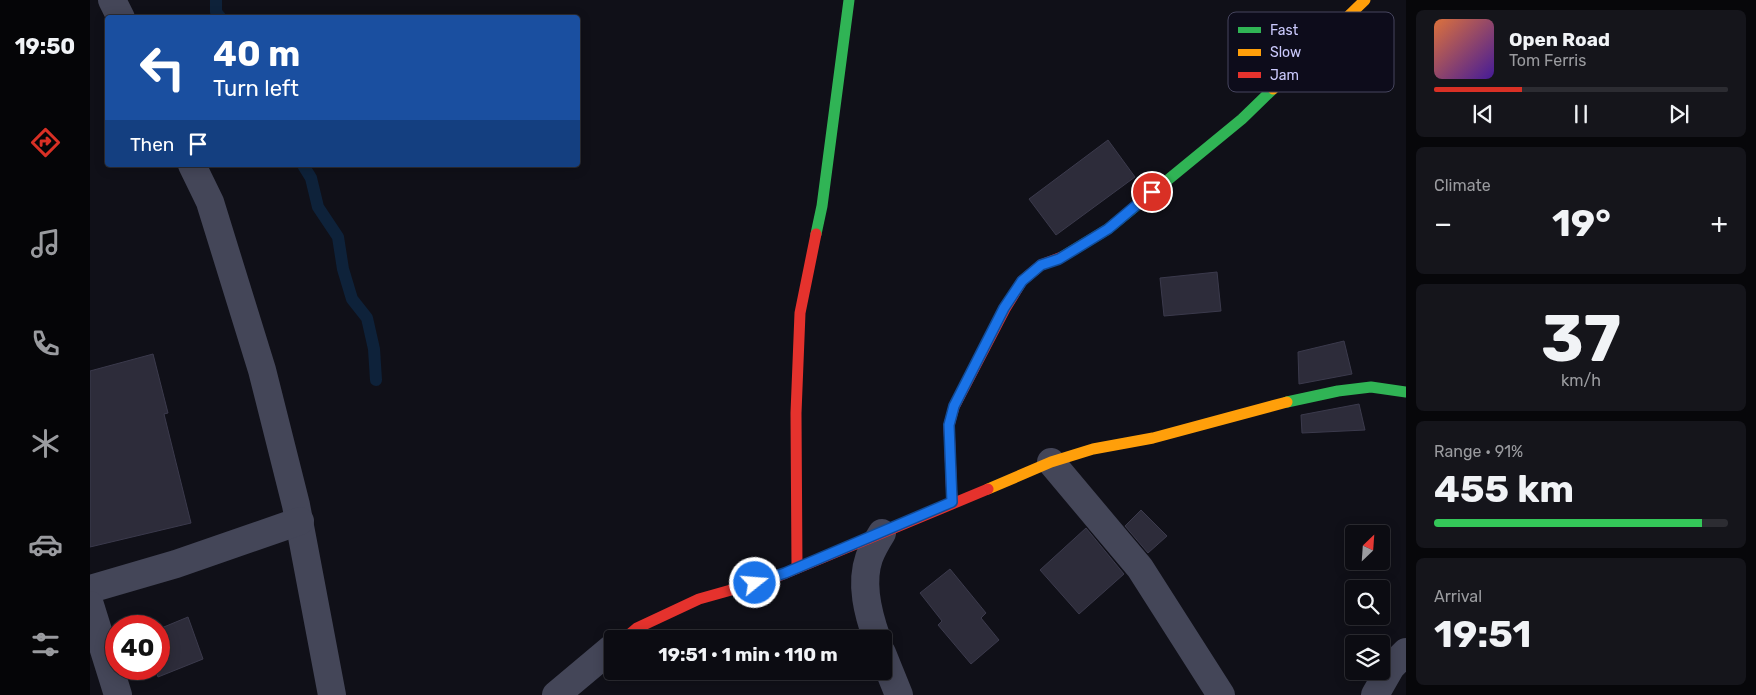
<!DOCTYPE html>
<html lang="en">
<head>
<meta charset="utf-8">
<style>
	:root { --surface:#0c0c12; --page:#15151b; --text:#f1f3f6; --muted:#9a9b9f; --line:#2c2c32; --accent:#d93025 }
	body { margin:0; font-family:Rubik,sans-serif; background:var(--page); color:var(--text); height:100vh; display:flex; flex-direction:column; font-size:19px; white-space:nowrap }
	* { box-sizing:border-box; margin:0 }
	p { font-size:16px; color:var(--muted) }
	.icon { flex:none; width:28px; height:28px; fill:none; stroke:currentColor; stroke-width:2; stroke-linecap:round; stroke-linejoin:round }
	.map { position:relative; flex:1; overflow:hidden }
	.sheet { display:flex; flex-direction:column; gap:10px; padding:10px; background:#07070a; width:350px }
	.sheet>* { flex:none }
	.guide { position:absolute; left:15px; top:15px; width:475px; height:152px; border-radius:5px; box-shadow:0 2px 12px #0003,0 0 0 1px var(--line); background:#1a4fa0; color:#fff; overflow:hidden }
	.needle { width:32px; rotate:25deg }
	.tools { position:absolute; left:1255px; top:525px; display:grid; gap:10px }
	.tools a { display:grid; place-items:center; width:45px; height:45px; border-radius:5px; background:var(--surface); box-shadow:0 2px 12px #0003,0 0 0 1px var(--line); font-size:25px }
	.speed { position:absolute; left:15px; top:615px; display:flex; gap:10px; font-size:25px; font-weight:700; text-align:center }
	.speed>* { display:grid; place-content:center; width:65px; height:65px; border-radius:50%; background:var(--surface); box-shadow:0 2px 12px #0003,0 0 0 1px var(--line); line-height:1 }
	.speed .limit { border:8px solid #d22; background:#fff; color:#111 }
	.pin { position:absolute; display:grid; place-items:center; width:42px; height:42px; color:#fff; margin:-21px; border:2px solid #fff; border-radius:50%; box-shadow:0 1px 5px #0007 }
	.me { position:absolute; width:55px; margin:-28px; rotate:73deg; stroke-linejoin:round; filter:drop-shadow(0 0 4px #0008) }
	.turn { display:flex; align-items:center; gap:18px; height:105px; padding:0 25px; font-size:22px }
	.turn .icon { width:65px; height:65px; stroke-width:2.5 }
	.turn b { display:block; font-size:35px; line-height:42px }
	.then { display:flex; align-items:center; height:48px; padding:0 25px; background:#0003; gap:10px; font-size:19px }
	.big { font-size:38px; font-weight:700; line-height:1.1 }
	.sheet .card { flex:1; display:flex; flex-direction:column; justify-content:center; gap:8px; min-width:0; padding:0 18px; border-radius:8px; background:var(--page) }
	.sheet .dial { align-items:center; gap:0 }
	.dial b { font-size:65px; line-height:1 }
	.song { display:flex; align-items:center; gap:15px }
	.cover { width:60px; height:60px; border-radius:8px; background:linear-gradient(135deg,hsl(20 70% 55%),hsl(260 70% 35%)) }
	.played { height:5px; border-radius:2px; background:linear-gradient(90deg,var(--accent) 30%,var(--line) 30%) }
	.keys { display:flex; justify-content:space-around; direction:ltr }
	.heat { display:flex; justify-content:space-between; align-items:center; font-size:28px; direction:ltr }
	.charge { height:8px; border-radius:4px; background:linear-gradient(90deg,#34c759 91%,var(--line) 0) }
	.trip { position:absolute; left:514px; top:630px; width:288px; height:50px; border-radius:5px; background:var(--surface); box-shadow:0 2px 12px #0003,0 0 0 1px var(--line); font-weight:700; line-height:50px; text-align:center }
	main { display:flex; flex:1; min-height:0 }
	.dock { display:flex; flex-direction:column; width:90px; justify-content:space-around; align-items:center; background:#050507; color:var(--muted) }
	.dock .icon { width:35px; height:35px }
	.dock .on { color:var(--accent) }
	.dock b { font-size:22px; color:var(--text) }
	.map>svg:first-child { display:block }
	.lines { fill:none; stroke-linecap:round; stroke-linejoin:round }
	.stream { stroke:#0e223a; stroke-width:12 }
	.building { fill:#2d2c3a; stroke:#3b3a4c }
	.street { stroke:#444658; stroke-width:28 }
	.fast { stroke:#30b455; stroke-width:11 }
	.slow { stroke:#ff9f0a; stroke-width:11 }
	.jam { stroke:#e5322d; stroke-width:11 }
	.route-casing { stroke:#114b97; stroke-width:12 }
	.route { stroke:#1a73e8; stroke-width:9 }
	.key { fill:#0d0c1b; stroke:#46455e; stroke-width:1 }
	.key-label { font-size:14px; fill:#cac9fc }
</style>
</head>
<body>
<main>
<nav class="dock">
<b>19:50</b>
<svg class="icon on" aria-label="directions" viewBox="0 0 24 24"><path d="M12 3l9 9-9 9-9-9zM9 14v-3h6M13 9l2 2-2 2"/></svg>
<svg class="icon" aria-label="music" viewBox="0 0 24 24"><path d="M9 18V5l10-2v13"/><circle cx="6" cy="18" r="3"/><circle cx="16" cy="16" r="3"/></svg>
<svg class="icon" aria-label="phone" viewBox="0 0 24 24"><path d="M5 4h4l2 5-3 2q2 4 5 5l2-3 5 2v4C11 20 4 13 5 4z"/></svg>
<svg class="icon" aria-label="climate" viewBox="0 0 24 24"><path d="M12 3v18M4 7l16 10M4 17L20 7"/></svg>
<svg class="icon" aria-label="car" viewBox="0 0 24 24"><path d="M5 17H2v-5l4-1 3-4h7l3 4 3 1v5h-3M9 17h6M6 11h13"/><circle cx="7" cy="17" r="2"/><circle cx="17" cy="17" r="2"/></svg>
<svg class="icon" aria-label="filters" viewBox="0 0 24 24"><path d="M4 7h16M4 17h16"/><circle cx="9" cy="7" r="2"/><circle cx="15" cy="17" r="2"/></svg>
</nav>
<div class="map">
<svg width="1316" height="695" viewBox="0 0 1316 695">
	<rect width="100%" height="100%" fill="#101018"/>
	<g class="lines">
		<g class="stream">
			<path d="M 126,0 L 126,12 L 131,18"/>
			<path d="M 213,165 L 221,178 L 228,207 L 248,237 L 253,269 L 262,299 L 277,318 L 284,349 L 286,380"/>
		</g>
	</g>
	<g class="building">
		<path d="M 1018,140 L 1045,177 L 966,235 L 939,199 Z"/>
		<path d="M 1127,272 L 1131,311 L 1074,316 L 1070,278 Z"/>
		<path d="M 1254,341 L 1262,374 L 1209,384 L 1208,352 Z"/>
		<path d="M 63,354 L 78,413 L 74,414 L 101,523 L 0,547 L 0,371 Z"/>
		<path d="M 1269,404 L 1275,430 L 1212,433 L 1211,415 Z"/>
		<path d="M 1051,510 L 1077,536 L 1058,553 L 1035,526 Z"/>
		<path d="M 996,528 L 1034,574 L 989,614 L 950,570 Z"/>
		<path d="M 860,569 L 896,613 L 891,618 L 909,640 L 881,664 L 848,625 L 852,621 L 830,593 Z"/>
		<path d="M 98,617 L 113,659 L 68,677 L 65,669 L 69,669 L 69,629 Z"/>
	</g>
	<g class="lines">
		<g class="street">
			<path d="M 22,0 L 31,18"/>
			<path d="M 102,165 L 120,202 L 172,370 L 206,505 L 242,695"/>
			<path d="M 961,462 L 1050,568 L 1131,695"/>
			<path d="M 0,589 L 86,564 L 210,521"/>
			<path d="M 0,605 L 28,695"/>
			<path d="M 787,639 C 778,614 770,584 779,558 C 782,549 787,541 792,533"/>
			<path d="M 792,653 L 809,695"/>
			<path d="M 466,695 L 522,648"/>
			<path d="M 1285,695 L 1301,667 L 1316,652"/>
		</g>
		<g class="fast">
			<path d="M 726,234 L 732,206 L 759,0"/>
			<path d="M 972,257 L 1018,229 L 1152,119 L 1183,89"/>
			<path d="M 1197,402 L 1248,391 L 1281,387 L 1316,392"/>
		</g>
		<g class="slow">
			<path d="M 1183,89 L 1275,0"/>
			<path d="M 898,489 L 961,462 L 1003,449 L 1063,438 L 1197,402"/>
		</g>
		<g class="jam">
			<path d="M 862,502 L 859,425 L 864,407 L 915,309 L 932,281 L 951,265 L 972,257"/>
			<path d="M 707,568 L 706,413 L 710,313 L 726,234"/>
			<path d="M 534,639 L 547,628 L 609,599 L 684,578 L 898,489"/>
		</g>
	</g>
	<g class="lines">
		<g class="route-casing">
			<path id="route" d="M 665,583 L 695,573 L 862,502 L 859,425 L 864,406 L 914,308 L 932,281 L 951,265 L 969,259 L 1018,229 L 1062,192"/>
		</g>
		<use href="#route" class="route"/>
	</g>
	<rect x="1138" y="12" width="166" height="80" rx="8" class="key"/>
	<rect x="1148" y="27" width="23" height="6" fill="#30b455"/>
	<rect x="1148" y="49" width="23" height="7" fill="#ff9f0a"/>
	<rect x="1148" y="72" width="23" height="6" fill="#e5322d"/>
	<g class="key-label">
		<text x="1180" y="35">Fast</text>
		<text x="1180" y="57">Slow</text>
		<text x="1180" y="80">Jam</text>
	</g>
</svg>
<div class="tools">
<a><svg class="needle" viewBox="-14 -14 28 28"><path d="M0-13l5 13h-10z" fill="#e53935"/><path d="M0 13l5-13h-10z" fill="#9a9b9f"/></svg></a>
<a><svg class="icon" aria-label="search" viewBox="0 0 24 24"><circle cx="10" cy="10" r="6"/><path d="M15 15l6 6"/></svg></a>
<a><svg class="icon" aria-label="layers" viewBox="0 0 24 24"><path d="M12 4l9 5-9 5-9-5zM3 14l9 5 9-5"/></svg></a>
</div>
<div class="speed"><div class="limit">40</div></div>
<div class="pin" style="left:1062px;top:192px;background:#d93025"><svg class="icon" aria-label="arrive" viewBox="0 0 24 24"><path d="M6 21V4h12l-3 4 3 4H6"/></svg></div>
<svg class="me" style="left:665px;top:583px" viewBox="-20 -20 40 40"><circle r="17" fill="#1a73e8" stroke="#fff" stroke-width="3"/><path d="M0-11L8 9 0 5-8 9z" fill="#fff"/></svg>
<div class="trip">19:51 · 1 min · 110 m</div>
<div class="guide">
<div class="turn"><svg class="icon" aria-label="left" viewBox="0 0 24 24"><path d="M17 20v-9H6M10 6l-5 5 5 5"/></svg><div><b>40 m</b>Turn left</div></div>
<div class="then">Then<svg class="icon" aria-label="arrive" viewBox="0 0 24 24"><path d="M6 21V4h12l-3 4 3 4H6"/></svg></div>
</div>
</div>
<section class="sheet">
<div class="card">
<div class="song"><i class="cover"></i><div><b>Open Road</b><p>Tom Ferris</p></div></div>
<div class="played"></div>
<div class="keys"><svg class="icon" aria-label="previous" viewBox="0 0 24 24"><path d="M18 5L8 12l10 7zM5 5v14"/></svg><svg class="icon" aria-label="pause" viewBox="0 0 24 24"><path d="M8 5v14M16 5v14"/></svg><svg class="icon" aria-label="next" viewBox="0 0 24 24"><path d="M6 5l10 7-10 7zM19 5v14"/></svg></div>
</div>
<div class="card"><p>Climate</p>
<div class="heat"><a>−</a><b class="big">19°</b><a>+</a></div>
</div>
<div class="card dial"><b>37</b><p>km/h</p></div>
<div class="card"><p>Range · 91%</p><b class="big">455 km</b><div class="charge"></div></div>
<div class="card"><p>Arrival</p><b class="big">19:51</b></div>
</section>
</main>
</body>
</html>
